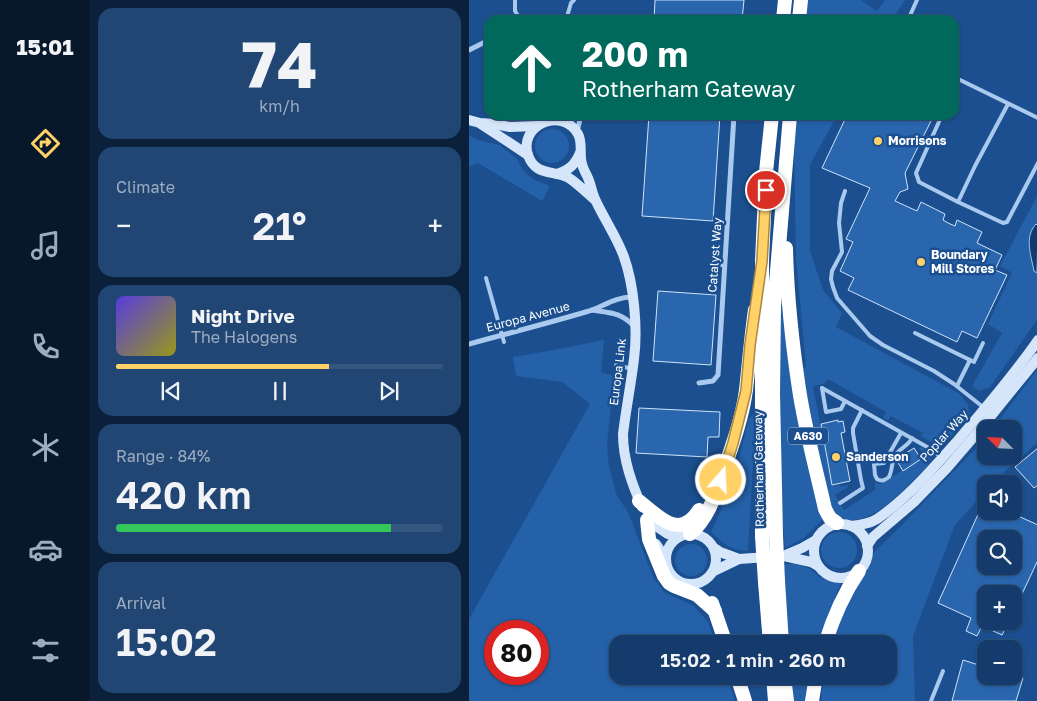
<!DOCTYPE html>
<html lang="en">
<head>
<meta charset="utf-8">
<style>
	:root { --surface:#143b6b; --page:#214673; --text:#f1f3f6; --muted:#9dadc1; --line:#33557e; --accent:#ffd166 }
	body { margin:0; font-family:"Golos Text",sans-serif; background:var(--page); color:var(--text); height:100vh; display:flex; flex-direction:column; font-size:19px; white-space:nowrap }
	* { box-sizing:border-box; margin:0 }
	p { font-size:16px; color:var(--muted) }
	.icon { flex:none; width:28px; height:28px; fill:none; stroke:currentColor; stroke-width:2; stroke-linecap:round; stroke-linejoin:round }
	.map { position:relative; flex:1; overflow:hidden }
	.details { display:flex; flex-direction:column; gap:8px; padding:8px; background:#0b203b; width:379px }
	.details>* { flex:none }
	.hud { position:absolute; left:15px; top:15px; width:475px; height:105px; border-radius:15px; box-shadow:0 1px 4px #0004,0 0 0 1px var(--line); background:#00695c; color:#fff; overflow:hidden }
	.needle { width:32px; rotate:294deg }
	.tools { position:absolute; left:508px; top:420px; display:grid; gap:10px }
	.tools a { display:grid; place-items:center; width:45px; height:45px; border-radius:10px; background:var(--surface); box-shadow:0 1px 4px #0004,0 0 0 1px var(--line); font-size:25px }
	.speed { position:absolute; left:15px; top:620px; display:flex; gap:10px; font-size:25px; font-weight:700; text-align:center }
	.speed>* { display:grid; place-content:center; width:65px; height:65px; border-radius:50%; background:var(--surface); box-shadow:0 1px 4px #0004,0 0 0 1px var(--line); line-height:1 }
	.speed .limit { border:8px solid #d22; background:#fff; color:#111 }
	.pin { position:absolute; display:grid; place-items:center; width:42px; height:42px; color:#fff; margin:-21px; border:2px solid #fff; border-radius:50%; box-shadow:0 1px 5px #0007 }
	.me { position:absolute; width:55px; margin:-28px; rotate:19deg; stroke-linejoin:round; filter:drop-shadow(0 0 4px #0008) }
	.turn { display:flex; align-items:center; gap:18px; height:105px; padding:0 15px; font-size:22px }
	.turn .icon { width:65px; height:65px; stroke-width:2.5 }
	.turn b { display:block; font-size:35px; line-height:42px }
	.big { font-size:38px; font-weight:600; line-height:1.1 }
	.details .widget { flex:1; display:flex; flex-direction:column; justify-content:center; gap:8px; min-width:0; padding:0 18px; border-radius:15px; background:var(--page) }
	.details .dial { align-items:center; gap:0 }
	.dial b { font-size:65px; line-height:1 }
	.song { display:flex; align-items:center; gap:15px }
	.cover { width:60px; height:60px; border-radius:8px; background:linear-gradient(135deg,hsl(250 70% 55%),hsl(60 70% 35%)) }
	.played { height:5px; border-radius:2px; background:linear-gradient(90deg,var(--accent) 65%,var(--line) 65%) }
	.keys { display:flex; justify-content:space-around; direction:ltr }
	.heat { display:flex; justify-content:space-between; align-items:center; font-size:28px; direction:ltr }
	.charge { height:8px; border-radius:4px; background:linear-gradient(90deg,#34c759 84%,var(--line) 0) }
	.trip { position:absolute; left:140px; top:635px; width:288px; height:50px; border-radius:15px; background:var(--surface); box-shadow:0 1px 4px #0004,0 0 0 1px var(--line); font-weight:600; line-height:50px; text-align:center }
	main { display:flex; flex:1; min-height:0 }
	.menu { display:flex; flex-direction:column; width:90px; justify-content:space-around; align-items:center; background:#08182b; color:var(--muted) }
	.menu .icon { width:35px; height:35px }
	.menu .current { color:var(--accent) }
	.menu b { font-size:22px; color:var(--text) }
	.map>svg:first-child { display:block }
	.green { fill:#2461a8; fill-rule:evenodd }
	.water { fill:#123a6d; stroke:#9cc4f0 }
	.building { fill:#2a66ad; stroke:#cfe3fa; fill-rule:evenodd }
	.lines { fill:none; stroke-linecap:round; stroke-linejoin:round }
	.lane { stroke:#a9c9ee; stroke-width:4 }
	.street { stroke:#a9c9ee; stroke-width:5 }
	.secondary { stroke:#d6e6fa; stroke-width:10 }
	.highway { stroke:#fff; stroke-width:14 }
	.highway-bridge { stroke:#fff; stroke-width:14 }
	.route-casing { stroke:#a68842; stroke-width:12 }
	.route { stroke:#ffd166; stroke-width:9 }
	.poi-dot { fill:#ffd166; stroke:#1b4f8f; stroke-width:2 }
	.labels { text-anchor:middle; stroke-width:5; stroke-linejoin:round; paint-order:stroke }
	.shield { fill:#1b4f8f; stroke:#bbcadd; stroke-width:1 }
	.shield-label { font-size:11px; font-weight:bold; fill:#fff }
	.poi-label { font-size:12px; font-weight:bold; fill:#fff; stroke:#1b4f8f; text-anchor:start }
	.street-label { font-size:12px; fill:#fff; stroke:#1b4f8f }
</style>
</head>
<body>
<main>
<nav class="menu">
<b>15:01</b>
<svg class="icon current" aria-label="directions" viewBox="0 0 24 24"><path d="M12 3l9 9-9 9-9-9zM9 14v-3h6M13 9l2 2-2 2"/></svg>
<svg class="icon" aria-label="music" viewBox="0 0 24 24"><path d="M9 18V5l10-2v13"/><circle cx="6" cy="18" r="3"/><circle cx="16" cy="16" r="3"/></svg>
<svg class="icon" aria-label="phone" viewBox="0 0 24 24"><path d="M5 4h4l2 5-3 2q2 4 5 5l2-3 5 2v4C11 20 4 13 5 4z"/></svg>
<svg class="icon" aria-label="climate" viewBox="0 0 24 24"><path d="M12 3v18M4 7l16 10M4 17L20 7"/></svg>
<svg class="icon" aria-label="car" viewBox="0 0 24 24"><path d="M5 17H2v-5l4-1 3-4h7l3 4 3 1v5h-3M9 17h6M6 11h13"/><circle cx="7" cy="17" r="2"/><circle cx="17" cy="17" r="2"/></svg>
<svg class="icon" aria-label="filters" viewBox="0 0 24 24"><path d="M4 7h16M4 17h16"/><circle cx="9" cy="7" r="2"/><circle cx="15" cy="17" r="2"/></svg>
</nav>
<section class="details">
<div class="widget dial"><b>74</b><p>km/h</p></div>
<div class="widget"><p>Climate</p>
<div class="heat"><a>−</a><b class="big">21°</b><a>+</a></div>
</div>
<div class="widget">
<div class="song"><i class="cover"></i><div><b>Night Drive</b><p>The Halogens</p></div></div>
<div class="played"></div>
<div class="keys"><svg class="icon" aria-label="previous" viewBox="0 0 24 24"><path d="M18 5L8 12l10 7zM5 5v14"/></svg><svg class="icon" aria-label="pause" viewBox="0 0 24 24"><path d="M8 5v14M16 5v14"/></svg><svg class="icon" aria-label="next" viewBox="0 0 24 24"><path d="M6 5l10 7-10 7zM19 5v14"/></svg></div>
</div>
<div class="widget"><p>Range · 84%</p><b class="big">420 km</b><div class="charge"></div></div>
<div class="widget"><p>Arrival</p><b class="big">15:02</b></div>
</section>
<div class="map">
<svg width="569" height="701" viewBox="0 0 569 701">
	<rect width="100%" height="100%" fill="#1b4f8f"/>
	<g class="green">
		<path d="M 338,0 L 392,0 L 408,11 L 416,0 L 436,0 L 423,20 L 336,20 Z"/>
		<path d="M 327,115 L 368,115 L 341,165 L 341,251 L 354,290 L 373,313 L 367,327 L 491,394 L 499,405 L 500,415 L 476,443 L 466,444 L 452,436 L 454,433 L 422,416 L 419,420 L 414,418 L 417,412 L 359,379 L 355,384 L 344,386 L 363,486 L 371,485 L 372,487 L 379,485 L 379,487 L 366,495 L 375,510 L 406,490 L 406,482 L 412,484 L 456,456 L 450,448 L 452,447 C 457,450 464,454 461,461 C 458,469 448,476 443,482 C 427,497 398,528 373,518 C 367,515 363,510 359,505 L 330,368 L 337,367 L 327,258 L 325,137 Z"/>
		<circle cx="83" cy="146" r="17"/>
		<path d="M 0,135 L 8,140 L 31,145 L 48,159 L 55,172 L 66,180 L 81,186 L 73,201 L 9,163 L 0,167 Z"/>
		<path d="M 568,196 L 568,320 L 521,387 L 511,391 L 503,386 L 533,333 L 519,324 L 543,273 L 531,266 Z"/>
		<path d="M 311,296 L 325,394 L 354,519 L 336,537 L 316,548 L 310,483 Z"/>
		<path d="M 135,340 L 132,372 L 145,376 L 138,444 L 140,467 L 148,496 L 159,512 L 184,577 L 195,592 L 225,606 L 239,622 L 247,644 L 149,644 L 149,676 L 258,676 L 266,701 L 0,701 L 0,619 L 121,404 L 93,382 L 47,376 L 44,357 L 90,349 ZM 26,631 L 69,631 L 69,674 L 26,674 Z"/>
		<path d="M 568,370 L 568,443 L 532,475 L 524,484 L 516,484 L 516,492 L 486,525 L 444,636 L 446,701 L 352,701 L 353,690 L 356,676 L 419,676 L 419,644 L 363,644 L 378,602 L 395,576 L 405,552 L 428,530 L 509,446 L 516,436 L 516,456 L 544,456 L 544,429 L 523,429 Z"/>
		<path d="M 287,411 L 279,551 C 260,550 256,544 242,532 L 263,486 L 280,419 Z"/>
		<circle cx="370" cy="550" r="18"/>
		<circle cx="222" cy="560" r="16"/>
		<path d="M 326,563 L 341,569 L 352,578 L 372,583 L 359,614 L 348,644 L 319,644 L 315,565 Z"/>
		<path d="M 322,676 L 342,676 L 339,701 L 325,701 Z"/>
	</g>
	<path class="water" d="M 567,224 L 569,226 L 568,273 L 565,271 C 562,255 555,237 567,224 Z"/>
	<g class="building">
		<path d="M 186,0 L 275,0 L 273,20 L 185,20 Z"/>
		<path d="M 180,115 L 251,115 L 244,221 L 173,216 Z"/>
		<path d="M 378,115 L 465,115 L 436,173 L 439,189 L 431,192 L 426,201 L 448,211 L 452,202 L 476,214 L 474,220 L 479,223 L 486,226 L 488,220 L 513,232 L 508,243 L 533,255 L 526,270 L 538,275 L 508,338 L 493,331 L 488,342 L 379,290 L 385,278 L 371,271 L 384,242 L 377,239 L 401,188 L 353,168 Z"/>
		<path d="M 189,291 L 247,295 L 242,365 L 184,361 Z"/>
		<path d="M 170,408 L 251,412 L 250,437 L 239,437 L 238,457 L 167,453 Z"/>
		<path d="M 369,420 L 369,422 L 374,421 L 376,432 L 372,433 L 381,481 L 363,485 L 352,424 Z"/>
		<path d="M 445,448 L 452,459 L 434,471 L 428,461 L 429,458 Z"/>
		<path d="M 569,448 L 569,485 L 565,488 L 546,467 Z"/>
		<path d="M 516,499 L 516,511 L 538,511 L 569,525 L 569,560 L 544,613 L 544,594 L 516,594 L 516,621 L 540,621 L 533,635 L 513,626 L 508,636 L 497,631 L 502,618 L 469,603 ZM 516,539 L 544,539 L 544,566 L 516,566 Z"/>
		<path d="M 494,660 L 516,667 L 516,676 L 544,676 L 544,675 L 554,678 L 547,701 L 483,701 Z"/>
	</g>
	<g class="lines">
		<g class="lane">
			<path d="M 46,0 L 46,11 L 52,20"/>
			<path d="M 97,20 L 102,3 L 105,0"/>
			<path d="M 439,20 L 448,0"/>
			<path d="M 485,77 L 569,118"/>
			<path d="M 485,91 L 490,80"/>
			<path d="M 539,104 L 506,166 L 489,202 L 534,223 L 538,222 L 569,163"/>
			<path d="M 473,115 L 447,173 L 450,182 L 489,202"/>
			<path d="M 376,191 L 372,203 L 370,223 L 373,252 L 363,271 L 362,279 L 364,287 L 368,298 L 401,336 L 414,345 L 465,371 L 485,384 L 514,407"/>
			<path d="M 241,265 L 256,265"/>
			<path d="M 17,278 L 35,342"/>
			<path d="M 446,333 L 501,360"/>
			<path d="M 147,365 L 164,369"/>
			<path d="M 488,386 L 501,360 L 505,362 L 514,343"/>
			<path d="M 353,388 L 460,448 L 472,457"/>
			<path d="M 353,388 L 357,412 L 372,409 L 376,401"/>
			<path d="M 432,433 L 415,463 L 405,464 L 406,475 L 408,479 C 413,482 416,480 420,477 C 424,469 422,460 428,453 C 433,447 440,445 443,438"/>
			<path d="M 371,503 L 394,488 L 392,480 L 384,433 L 384,428 L 393,410"/>
			<path d="M 462,701 L 474,671"/>
		</g>
		<g class="street">
			<path d="M 0,50 L 20,40"/>
			<path d="M 108,132 L 112,115"/>
			<path d="M 123,310 C 141,313 151,312 165,326"/>
			<path d="M 0,344 C 40,333 80,323 120,311 C 135,306 146,297 163,297"/>
			<path d="M 230,383 L 244,381 L 249,375 L 265,115"/>
		</g>
		<g class="secondary">
			<path d="M 0,120 L 11,123 L 26,124 L 41,127 L 68,126"/>
			<path d="M 12,124 L 59,155"/>
			<path d="M 88,174 C 100,170 106,165 111,153"/>
			<path d="M 126,200 C 118,193 109,184 100,178 C 84,170 66,176 59,155 C 49,125 93,106 109,134 C 114,143 110,154 113,164 C 114,169 117,173 119,178 C 122,185 123,192 126,199 C 135,219 148,237 155,257 C 165,285 169,329 165,359 C 162,384 157,409 154,434 C 154,460 163,484 173,507"/>
			<path d="M 178,520 L 199,534 L 209,537"/>
			<circle cx="372" cy="551" r="27"/>
			<path d="M 382,526 C 391,525 400,524 408,519 C 439,498 465,467 490,439 C 517,407 545,375 569,340"/>
			<circle cx="222" cy="559" r="25"/>
			<path d="M 187,544 L 197,559"/>
			<path d="M 398,546 L 404,537 L 445,502 L 478,468 L 509,432 L 569,358"/>
			<path d="M 245,548 L 251,552 L 270,559"/>
			<path d="M 315,556 L 342,562 L 349,566"/>
			<path d="M 245,571 L 270,559 L 314,556 L 333,548 L 347,540"/>
		</g>
		<g class="highway">
			<path d="M 314,20 L 316,0"/>
			<path d="M 330,20 L 332,0"/>
			<path d="M 317,248 C 318,295 323,342 330,389 C 336,429 347,469 356,509 L 361,518 L 368,523"/>
			<path d="M 170,501 C 190,517 211,541 230,510"/>
			<path d="M 178,520 L 180,539 L 195,576 L 200,583 L 205,586 L 228,595 L 246,611"/>
			<path d="M 221,534 C 238,519 245,499 252,478 C 262,449 273,420 277,390 C 280,363 282,337 286,310"/>
			<path d="M 307,535 L 304,394 L 305,307 L 321,115"/>
			<path d="M 293,536 L 293,261 L 297,172 L 303,115"/>
			<path d="M 309,581 L 313,644"/>
			<path d="M 296,582 L 301,644"/>
			<path d="M 243,603 L 257,644"/>
			<path d="M 356,644 C 364,618 375,593 390,571"/>
			<path d="M 268,676 L 276,701"/>
			<path d="M 304,676 L 306,701"/>
			<path d="M 315,676 L 318,701"/>
			<path d="M 343,701 L 347,676"/>
		</g>
		<g class="highway-bridge">
			<path d="M 307,535 L 309,581"/>
			<path d="M 293,536 L 296,582"/>
		</g>
	</g>
	<g class="lines">
		<g class="route-casing">
			<path id="route" d="M 252,480 L 264,443 L 277,391 L 281,345 L 293,261 L 297,190"/>
		</g>
		<use href="#route" class="route"/>
	</g>
	<g class="poi-dot">
		<circle cx="409" cy="141" r="5"/>
		<circle cx="452" cy="262" r="5"/>
		<circle cx="367" cy="457" r="5"/>
	</g>
	<g class="labels">
		<rect class="shield" x="319" y="427.5" width="40" height="17" rx="4"/>
		<g class="shield-label">
			<text x="339" y="440">A630</text>
		</g>
		<g class="poi-label">
			<text x="419" y="145">Morrisons</text>
			<text x="462" y="259">Boundary<tspan x="462" dy="14">Mill Stores</tspan></text>
			<text x="377" y="461">Sanderson</text>
		</g>
		<g class="street-label">
			<text transform="translate(246 255) rotate(-86)" y="4">Catalyst Way</text>
			<text transform="translate(59 317) rotate(-15)" y="4">Europa Avenue</text>
			<text transform="translate(149 372) rotate(-83)" y="4">Europa Link</text>
			<text transform="translate(475 436) rotate(-48)" y="4">Poplar Way</text>
			<text transform="translate(290 469) rotate(-91)" y="4">Rotherham Gateway</text>
		</g>
	</g>
</svg>
<div class="tools">
<a><svg class="needle" viewBox="-14 -14 28 28"><path d="M0-13l5 13h-10z" fill="#e53935"/><path d="M0 13l5-13h-10z" fill="#9dadc1"/></svg></a>
<a><svg class="icon" aria-label="sound" viewBox="0 0 24 24"><path d="M4 9h4l5-4v14l-5-4H4zM17 9q2 3 0 6"/></svg></a>
<a><svg class="icon" aria-label="search" viewBox="0 0 24 24"><circle cx="10" cy="10" r="6"/><path d="M15 15l6 6"/></svg></a>
<a>+</a>
<a>−</a>
</div>
<div class="speed"><div class="limit">80</div></div>
<div class="pin" style="left:297px;top:190px;background:#d93025"><svg class="icon" aria-label="arrive" viewBox="0 0 24 24"><path d="M6 21V4h12l-3 4 3 4H6"/></svg></div>
<svg class="me" style="left:252px;top:480px" viewBox="-20 -20 40 40"><circle r="17" fill="#ffd166" stroke="#fff" stroke-width="3"/><path d="M0-11L8 9 0 5-8 9z" fill="#fff"/></svg>
<div class="trip">15:02 · 1 min · 260 m</div>
<div class="hud">
<div class="turn"><svg class="icon" aria-label="ahead" viewBox="0 0 24 24"><path d="M12 20V5M6 11l6-6 6 6"/></svg><div><b>200 m</b>Rotherham Gateway</div></div>
</div>
</div>
</main>
</body>
</html>
